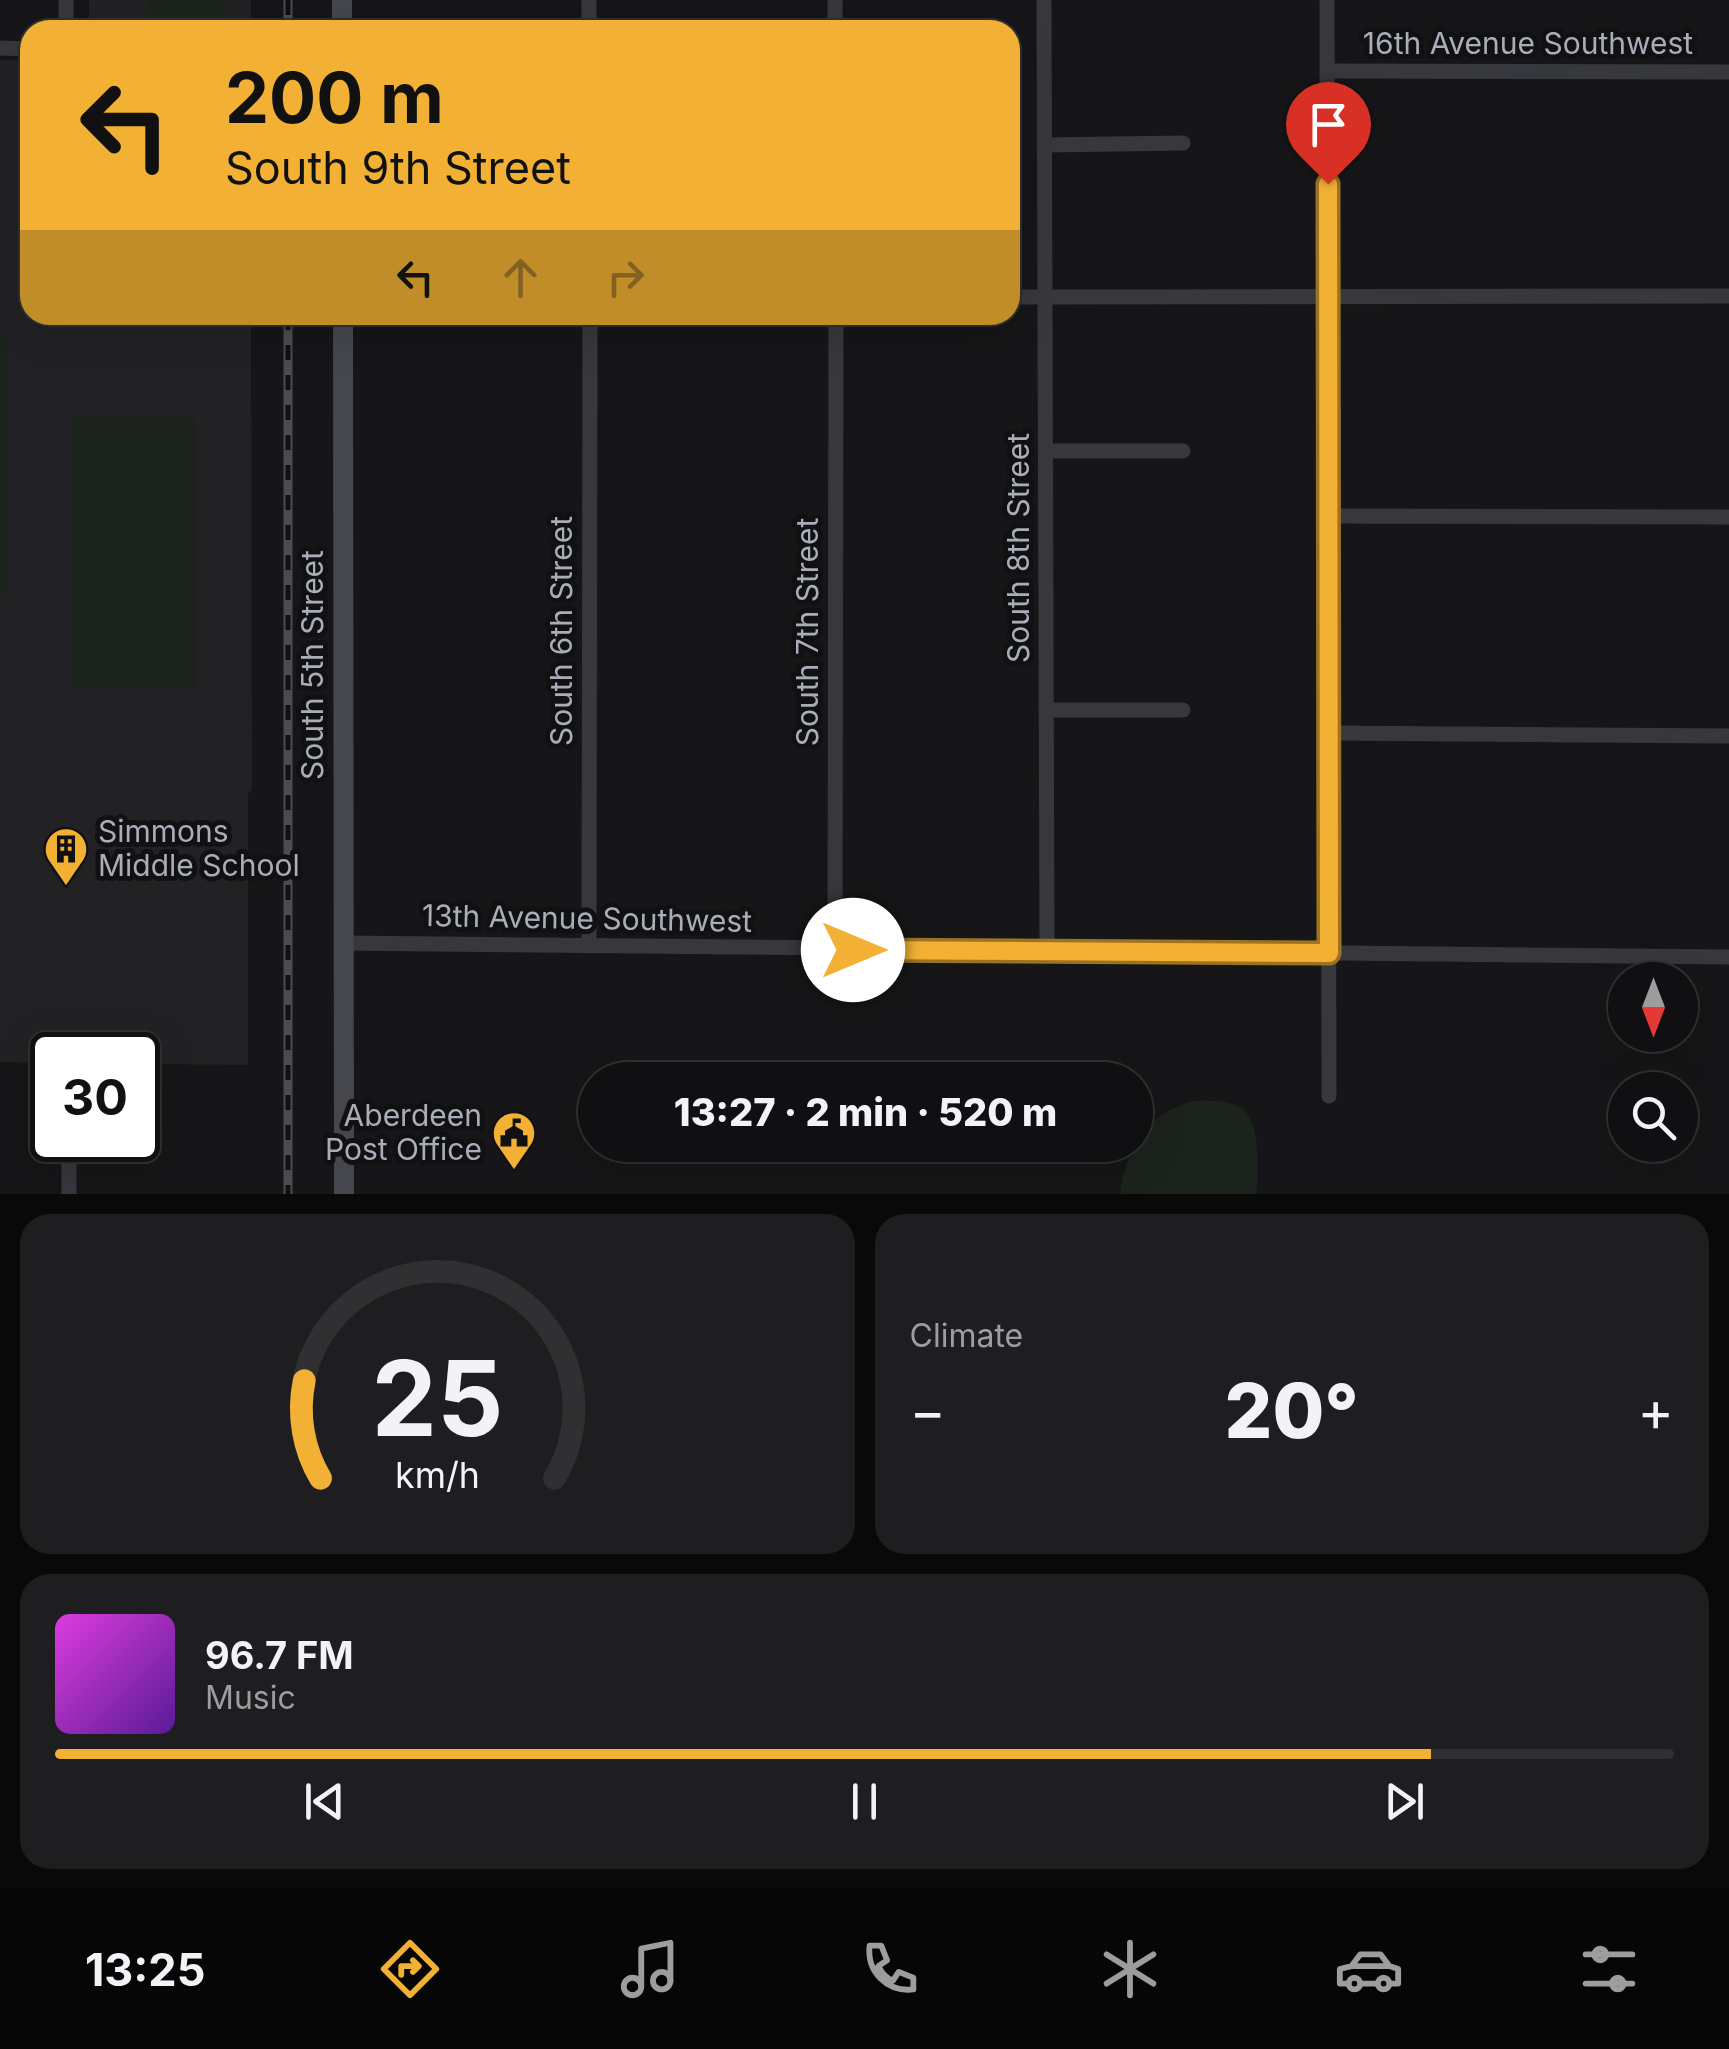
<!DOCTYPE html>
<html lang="en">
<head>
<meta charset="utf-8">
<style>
	:root { --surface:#101012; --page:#1e1e20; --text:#f1f3f6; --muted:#9c9d9f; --line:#303032; --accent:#f2b134 }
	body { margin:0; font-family:Inter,sans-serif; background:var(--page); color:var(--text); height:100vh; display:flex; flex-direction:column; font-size:38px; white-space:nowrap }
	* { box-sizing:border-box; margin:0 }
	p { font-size:32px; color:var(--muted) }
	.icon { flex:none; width:55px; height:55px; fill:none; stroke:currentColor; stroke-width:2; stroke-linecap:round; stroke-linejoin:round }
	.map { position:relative; height:1194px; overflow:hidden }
	.details { display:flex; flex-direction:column; gap:20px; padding:20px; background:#09090a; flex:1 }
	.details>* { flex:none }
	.top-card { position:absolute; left:20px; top:20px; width:1000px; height:305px; border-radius:30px; box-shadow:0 10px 40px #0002,0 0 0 2px var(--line); background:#f2b134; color:#111; overflow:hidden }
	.needle { width:65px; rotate:180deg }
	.fabs { position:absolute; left:1608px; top:962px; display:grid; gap:20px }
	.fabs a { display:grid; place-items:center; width:90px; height:90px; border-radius:50%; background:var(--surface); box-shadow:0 10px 40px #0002,0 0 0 2px var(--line); font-size:50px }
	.speed { position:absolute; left:30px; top:1032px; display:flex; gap:20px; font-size:50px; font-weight:700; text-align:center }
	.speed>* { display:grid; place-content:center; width:130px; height:130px; border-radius:50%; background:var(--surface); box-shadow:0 10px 40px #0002,0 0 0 2px var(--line); line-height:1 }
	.speed .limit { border:5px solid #111; border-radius:15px; background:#fff; color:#111 }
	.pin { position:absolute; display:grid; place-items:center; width:85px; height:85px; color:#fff; margin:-102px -42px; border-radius:50% 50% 50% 0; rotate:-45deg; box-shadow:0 0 10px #0007 }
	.pin .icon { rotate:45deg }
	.me { position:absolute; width:110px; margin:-55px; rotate:90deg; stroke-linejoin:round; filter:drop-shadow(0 0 8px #0008) }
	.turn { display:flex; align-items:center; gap:35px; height:210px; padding:0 40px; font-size:45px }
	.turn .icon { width:130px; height:130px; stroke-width:2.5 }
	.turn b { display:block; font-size:70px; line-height:85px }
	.lanes { display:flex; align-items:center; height:95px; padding:0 40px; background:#0003; justify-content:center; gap:50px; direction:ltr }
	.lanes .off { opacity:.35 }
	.big { font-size:75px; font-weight:800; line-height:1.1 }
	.details .widget { flex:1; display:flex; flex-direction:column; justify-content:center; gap:15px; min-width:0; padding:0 35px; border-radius:30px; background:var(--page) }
	.details .dial { align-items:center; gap:0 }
	.dial svg { height:260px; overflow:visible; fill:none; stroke:var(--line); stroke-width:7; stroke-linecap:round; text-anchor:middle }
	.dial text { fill:var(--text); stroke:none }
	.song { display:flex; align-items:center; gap:30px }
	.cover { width:120px; height:120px; border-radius:15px; background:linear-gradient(135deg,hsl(300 70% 55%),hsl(270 70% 35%)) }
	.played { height:10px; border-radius:5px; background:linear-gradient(90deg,var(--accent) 85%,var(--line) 85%) }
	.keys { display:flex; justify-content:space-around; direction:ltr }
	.heat { display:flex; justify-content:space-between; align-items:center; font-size:55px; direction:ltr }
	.details .tiles { flex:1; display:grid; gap:20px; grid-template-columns:1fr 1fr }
	.widget:last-child { grid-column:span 2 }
	.trip { position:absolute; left:578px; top:1062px; width:575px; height:100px; border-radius:50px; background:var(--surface); box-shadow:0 10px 40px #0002,0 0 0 2px var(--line); font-weight:800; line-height:100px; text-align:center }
	.tab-bar { display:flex; height:160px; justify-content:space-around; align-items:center; background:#060607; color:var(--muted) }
	.tab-bar .icon { width:70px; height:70px }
	.tab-bar .selected { color:var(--accent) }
	.tab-bar b { font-size:45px; color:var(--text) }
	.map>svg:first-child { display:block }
	.built { fill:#222225 }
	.green { fill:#1c231d }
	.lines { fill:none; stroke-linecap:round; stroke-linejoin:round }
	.minor { stroke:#37383d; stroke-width:15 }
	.secondary { stroke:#45474d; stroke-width:20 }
	.rail-casing { stroke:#4a4c52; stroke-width:9 }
	.rail { stroke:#111113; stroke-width:5; stroke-dasharray:15; stroke-linecap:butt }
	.route-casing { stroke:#9d7322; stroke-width:25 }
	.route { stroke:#f2b134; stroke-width:18 }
	.labels { text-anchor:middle; stroke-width:10; stroke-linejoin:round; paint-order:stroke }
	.street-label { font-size:30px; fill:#a8adb8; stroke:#111113 }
	.poi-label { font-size:30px; fill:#a8adb8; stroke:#111113; text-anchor:start }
</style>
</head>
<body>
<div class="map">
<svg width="1729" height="1194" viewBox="0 0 1729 1194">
	<rect width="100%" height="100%" fill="#161618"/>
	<g class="built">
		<rect x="89" y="0" width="162" height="30"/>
		<path d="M 0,60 L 30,60 L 30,315 L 251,315 L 252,789 L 248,794 L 248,1065 L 138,1064 L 138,1055 L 52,1055 L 52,1063 L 0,1062 Z"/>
	</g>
	<g class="green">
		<rect x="146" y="0" width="79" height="30"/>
		<path d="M 0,337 L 8,337 L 7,587 L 0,594 Z"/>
		<path d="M 72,418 L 195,418 L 196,688 L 73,688 Z"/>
		<path d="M 1193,1101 C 1209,1101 1227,1099 1241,1108 C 1262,1121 1257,1172 1257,1194 L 1120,1194 C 1127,1147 1146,1114 1193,1101 Z"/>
	</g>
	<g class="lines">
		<g class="minor">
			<path d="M 66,0 L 66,30"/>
			<path d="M 589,0 L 589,30"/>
			<path d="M 835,0 L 835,30"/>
			<path d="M 1044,0 L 1047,951"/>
			<path d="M 1327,0 L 1329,1096"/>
			<path d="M 0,48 L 30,49"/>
			<path d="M 1327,71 L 1729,72"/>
			<path d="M 1044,145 L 1183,143"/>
			<path d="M 1010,297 L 1729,296"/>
			<path d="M 1047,451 L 1183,451"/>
			<path d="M 1328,516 L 1729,517"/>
			<path d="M 1046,710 L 1183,710"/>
			<path d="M 1328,733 L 1729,736"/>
			<path d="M 343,943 L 1729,957"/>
			<path d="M 589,946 L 590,315"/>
			<path d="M 835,949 L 836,315"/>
			<path d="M 69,1055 L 69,1053"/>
			<path d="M 69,1194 L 69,1140"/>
		</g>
		<g class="secondary">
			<path d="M 342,0 L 342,30"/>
			<path d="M 343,315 L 344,1194"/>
		</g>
		<g class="rail-casing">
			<g id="rail">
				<path d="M 288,0 L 288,30"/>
				<path d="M 288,315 L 288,1194"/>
			</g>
		</g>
		<use href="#rail" class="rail"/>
	</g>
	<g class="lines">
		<g class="route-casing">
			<path id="route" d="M 853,950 L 1329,953 L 1328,184"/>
		</g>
		<use href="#route" class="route"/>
	</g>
	<defs>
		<g id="building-pin" transform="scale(2.25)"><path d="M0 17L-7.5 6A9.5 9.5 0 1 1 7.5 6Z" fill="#f2b134" stroke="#111113"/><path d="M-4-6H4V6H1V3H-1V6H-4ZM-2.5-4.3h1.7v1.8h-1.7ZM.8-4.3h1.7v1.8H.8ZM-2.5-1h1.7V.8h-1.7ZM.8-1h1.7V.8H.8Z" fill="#111"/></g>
		<g id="civic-pin" transform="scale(2.25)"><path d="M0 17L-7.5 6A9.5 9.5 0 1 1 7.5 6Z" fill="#f2b134" stroke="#111113"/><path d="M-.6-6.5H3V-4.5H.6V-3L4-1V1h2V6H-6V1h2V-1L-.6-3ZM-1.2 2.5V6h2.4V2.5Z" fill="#111"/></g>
	</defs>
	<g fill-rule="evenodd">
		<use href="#building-pin" x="66" y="849"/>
		<use href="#civic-pin" x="514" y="1133"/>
	</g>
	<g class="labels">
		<g class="street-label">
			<text x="1528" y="54">16th Avenue Southwest</text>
			<text transform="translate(1019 548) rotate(-90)" y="10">South 8th Street</text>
			<text transform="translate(562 631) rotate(-90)" y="10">South 6th Street</text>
			<text transform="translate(808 632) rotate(-90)" y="10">South 7th Street</text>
			<text transform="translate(313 665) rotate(-90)" y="10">South 5th Street</text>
			<text transform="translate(587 919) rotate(1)" y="10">13th Avenue Southwest</text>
		</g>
		<g class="poi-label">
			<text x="98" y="842">Simmons<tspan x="98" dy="34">Middle School</tspan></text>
			<text x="482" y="1126" text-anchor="end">Aberdeen<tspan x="482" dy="34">Post Office</tspan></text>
		</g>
	</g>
</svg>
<div class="fabs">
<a><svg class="needle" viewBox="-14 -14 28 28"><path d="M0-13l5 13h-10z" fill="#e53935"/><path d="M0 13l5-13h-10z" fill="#9c9d9f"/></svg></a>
<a><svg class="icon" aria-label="search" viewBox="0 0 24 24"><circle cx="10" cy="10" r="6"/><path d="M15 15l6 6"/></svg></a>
</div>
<div class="speed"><div class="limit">30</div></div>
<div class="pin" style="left:1328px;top:184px;background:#d93025"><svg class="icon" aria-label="arrive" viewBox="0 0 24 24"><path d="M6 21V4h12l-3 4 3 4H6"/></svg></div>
<svg class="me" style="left:853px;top:950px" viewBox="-20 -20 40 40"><circle r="19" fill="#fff"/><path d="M0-13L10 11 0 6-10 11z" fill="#f2b134"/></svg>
<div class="trip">13:27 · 2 min · 520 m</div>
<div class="top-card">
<div class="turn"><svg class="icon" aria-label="left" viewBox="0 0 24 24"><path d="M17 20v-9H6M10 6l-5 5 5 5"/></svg><div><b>200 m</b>South 9th Street</div></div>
<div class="lanes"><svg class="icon" aria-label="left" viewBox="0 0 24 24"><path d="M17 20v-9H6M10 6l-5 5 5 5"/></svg><svg class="icon off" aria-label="ahead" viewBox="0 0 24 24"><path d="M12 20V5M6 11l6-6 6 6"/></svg><svg class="icon off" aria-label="right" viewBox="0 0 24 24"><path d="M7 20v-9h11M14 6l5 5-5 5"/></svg></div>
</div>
</div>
<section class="details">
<div class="tiles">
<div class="widget dial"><svg viewBox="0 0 100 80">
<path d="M14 69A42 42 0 1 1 86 69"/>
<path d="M14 69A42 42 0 0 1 9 39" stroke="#f2b134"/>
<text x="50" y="56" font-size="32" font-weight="700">25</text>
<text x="50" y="72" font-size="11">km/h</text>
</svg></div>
<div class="widget"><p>Climate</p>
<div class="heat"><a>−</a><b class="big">20°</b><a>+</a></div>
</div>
<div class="widget">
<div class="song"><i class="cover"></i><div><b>96.7 FM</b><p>Music</p></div></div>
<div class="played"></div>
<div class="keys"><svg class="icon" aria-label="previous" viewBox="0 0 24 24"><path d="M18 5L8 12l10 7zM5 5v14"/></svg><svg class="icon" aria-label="pause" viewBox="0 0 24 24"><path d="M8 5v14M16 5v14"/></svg><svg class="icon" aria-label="next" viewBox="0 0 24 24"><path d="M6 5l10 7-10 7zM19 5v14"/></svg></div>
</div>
</div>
</section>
<nav class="tab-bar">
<b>13:25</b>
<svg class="icon selected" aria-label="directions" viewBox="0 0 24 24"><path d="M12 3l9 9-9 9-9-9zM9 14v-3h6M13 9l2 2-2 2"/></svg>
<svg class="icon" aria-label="music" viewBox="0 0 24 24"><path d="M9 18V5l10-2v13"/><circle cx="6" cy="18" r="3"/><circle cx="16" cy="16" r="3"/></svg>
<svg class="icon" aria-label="phone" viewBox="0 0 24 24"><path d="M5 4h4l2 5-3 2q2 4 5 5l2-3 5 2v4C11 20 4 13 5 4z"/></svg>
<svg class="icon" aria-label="climate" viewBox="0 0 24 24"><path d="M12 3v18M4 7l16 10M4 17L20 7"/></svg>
<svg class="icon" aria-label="car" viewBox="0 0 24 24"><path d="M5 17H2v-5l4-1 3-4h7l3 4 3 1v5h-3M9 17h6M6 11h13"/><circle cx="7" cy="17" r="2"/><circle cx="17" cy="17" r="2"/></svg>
<svg class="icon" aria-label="filters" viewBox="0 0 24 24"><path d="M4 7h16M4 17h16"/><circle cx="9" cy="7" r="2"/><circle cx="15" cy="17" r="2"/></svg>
</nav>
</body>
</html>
